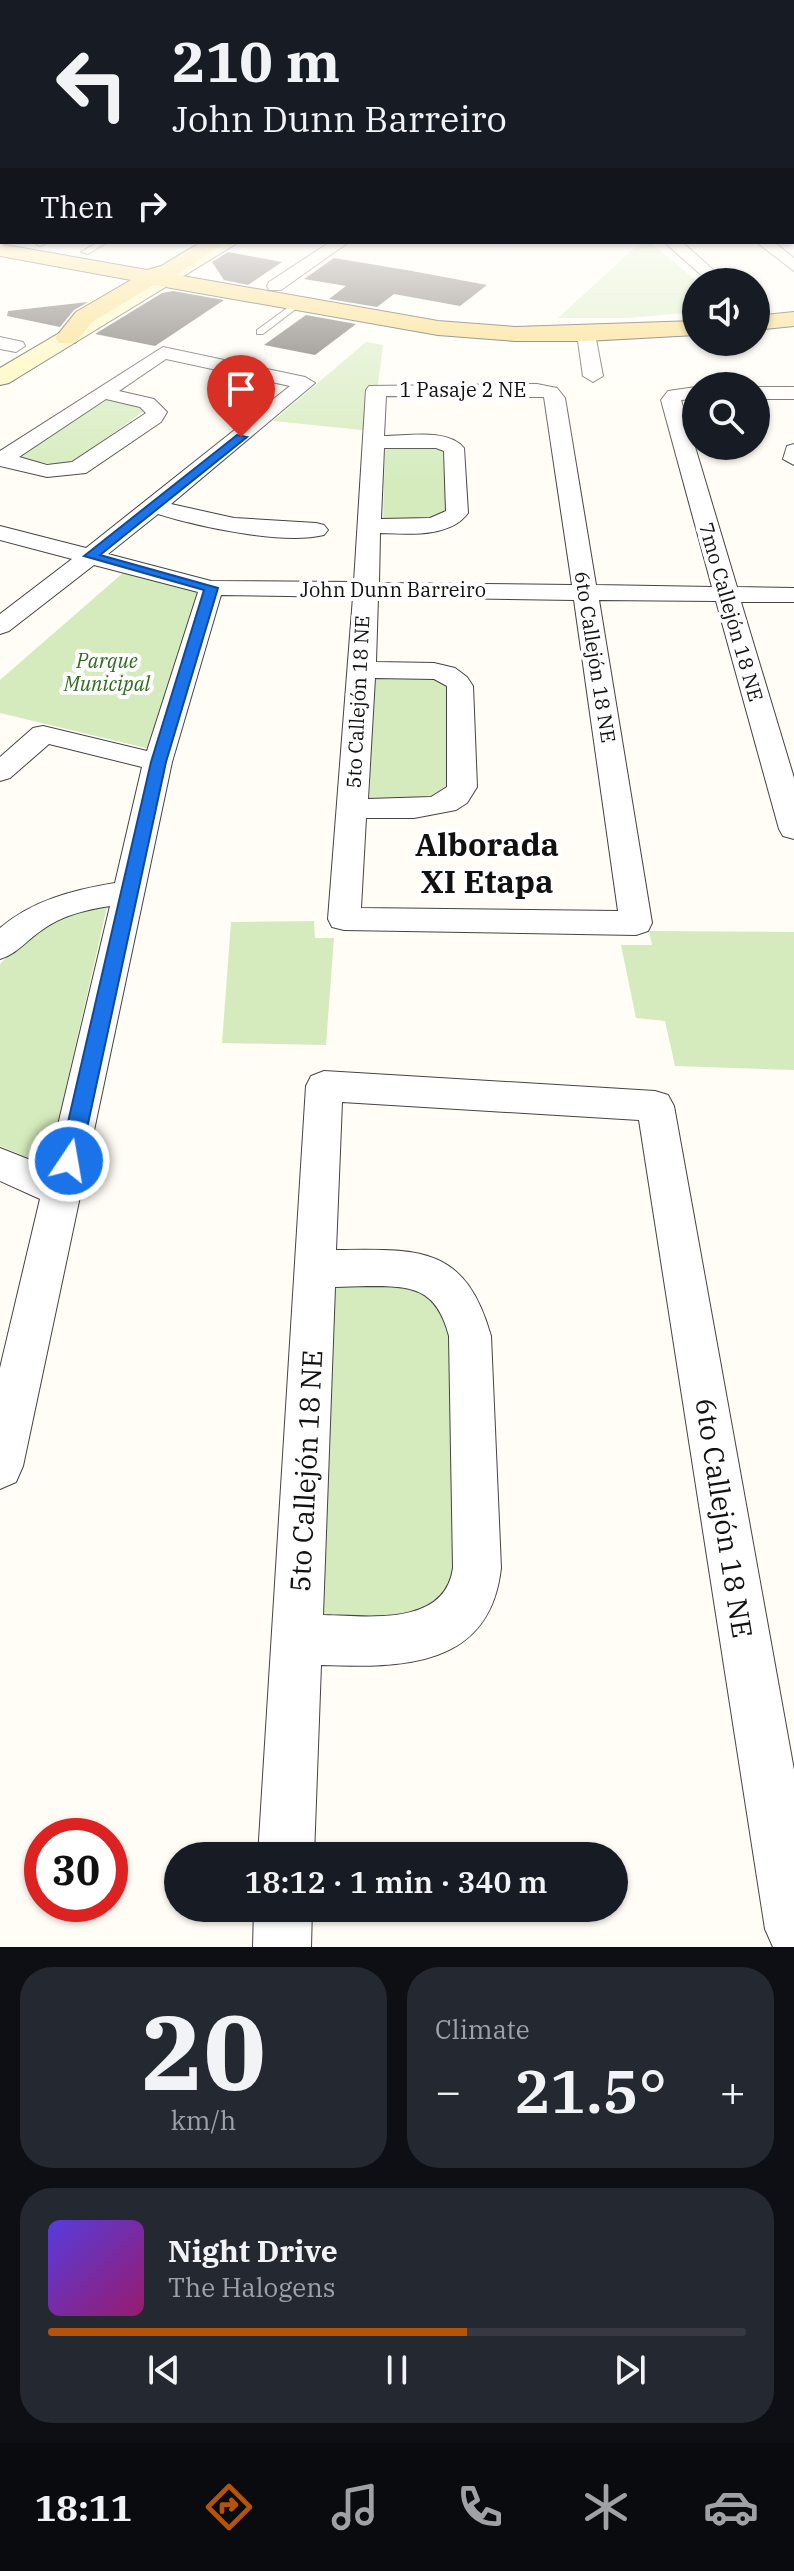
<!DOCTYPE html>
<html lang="en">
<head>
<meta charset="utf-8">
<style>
	:root { --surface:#171b24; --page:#242831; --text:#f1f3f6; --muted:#9ea1a6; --line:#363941; --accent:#b45309 }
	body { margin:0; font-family:"IBM Plex Serif",serif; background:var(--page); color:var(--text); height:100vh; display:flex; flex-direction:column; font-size:30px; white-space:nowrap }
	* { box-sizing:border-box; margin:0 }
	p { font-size:26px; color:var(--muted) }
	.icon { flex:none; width:44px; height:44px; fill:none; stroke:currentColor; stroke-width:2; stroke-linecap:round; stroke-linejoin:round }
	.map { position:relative; height:1947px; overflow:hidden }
	.panel { display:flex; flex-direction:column; gap:20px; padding:20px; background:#0d0f14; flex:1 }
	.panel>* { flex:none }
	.guide { position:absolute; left:0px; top:0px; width:794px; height:244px; box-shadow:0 2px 6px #0004; background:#171b24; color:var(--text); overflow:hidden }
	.tools { position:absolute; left:682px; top:268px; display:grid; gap:16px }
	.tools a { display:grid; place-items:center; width:88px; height:88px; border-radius:50%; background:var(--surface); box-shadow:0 2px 6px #0004; font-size:40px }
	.speed { position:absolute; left:24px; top:1818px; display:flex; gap:16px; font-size:40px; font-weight:700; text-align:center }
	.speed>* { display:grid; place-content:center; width:104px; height:104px; border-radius:50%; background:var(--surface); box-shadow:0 2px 6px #0004; line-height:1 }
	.speed .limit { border:12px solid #d22; background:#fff; color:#111 }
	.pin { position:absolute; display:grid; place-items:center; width:68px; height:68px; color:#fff; margin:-82px -34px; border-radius:50% 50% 50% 0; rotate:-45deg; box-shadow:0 0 8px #0007 }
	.pin .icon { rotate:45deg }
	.me { position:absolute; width:88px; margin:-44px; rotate:12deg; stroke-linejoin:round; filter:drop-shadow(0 0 6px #0008) }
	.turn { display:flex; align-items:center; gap:28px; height:168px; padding:0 40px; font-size:36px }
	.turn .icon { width:104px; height:104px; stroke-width:2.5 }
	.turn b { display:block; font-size:56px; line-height:68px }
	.then { display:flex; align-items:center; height:76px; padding:0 40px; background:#0003; gap:16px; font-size:30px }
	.big { font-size:60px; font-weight:600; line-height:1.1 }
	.panel .widget { flex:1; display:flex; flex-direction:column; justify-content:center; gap:12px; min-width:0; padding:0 28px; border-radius:32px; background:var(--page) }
	.panel .dial { align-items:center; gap:0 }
	.dial b { font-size:104px; line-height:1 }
	.song { display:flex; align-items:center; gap:24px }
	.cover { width:96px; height:96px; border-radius:12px; background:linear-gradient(135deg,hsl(250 70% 55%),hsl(320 70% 35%)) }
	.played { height:8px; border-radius:4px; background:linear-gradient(90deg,var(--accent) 60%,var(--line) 60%) }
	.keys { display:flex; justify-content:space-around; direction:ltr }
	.heat { display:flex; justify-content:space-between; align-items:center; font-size:44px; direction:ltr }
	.panel .tiles { flex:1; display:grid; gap:20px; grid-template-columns:1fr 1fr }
	.widget:last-child { grid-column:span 2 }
	.trip { position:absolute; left:164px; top:1842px; width:464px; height:80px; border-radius:40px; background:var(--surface); box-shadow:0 2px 6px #0004; font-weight:600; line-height:80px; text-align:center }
	.tab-bar { display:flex; height:128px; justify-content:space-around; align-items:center; background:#090b0e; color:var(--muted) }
	.tab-bar .icon { width:56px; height:56px }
	.tab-bar .current { color:var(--accent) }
	.tab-bar b { font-size:36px; color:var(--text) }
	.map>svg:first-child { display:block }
	.green { fill:#d5ebbd }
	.building { fill:#5a524d }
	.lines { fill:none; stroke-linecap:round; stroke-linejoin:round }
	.lane-casing { stroke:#444; stroke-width:2 }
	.street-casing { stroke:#444; stroke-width:2 }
	.secondary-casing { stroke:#333; stroke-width:2 }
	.primary-casing { stroke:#222; stroke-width:2 }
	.lane { fill:#fff; fill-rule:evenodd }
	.street { fill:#fff; fill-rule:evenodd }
	.secondary { fill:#fff6b0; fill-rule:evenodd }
	.primary { fill:#f9d66b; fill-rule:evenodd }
	.route { fill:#1a73e8; stroke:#114b97; stroke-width:2 }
	.labels { text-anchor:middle; stroke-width:8; stroke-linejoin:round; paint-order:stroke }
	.far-street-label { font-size:20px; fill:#111; stroke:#fff }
	.far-park-label { font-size:20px; font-style:italic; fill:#2f6b1f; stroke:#fff }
	.near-street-label { font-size:28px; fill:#111; stroke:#fff }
	.district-label { font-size:32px; font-weight:bold; fill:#111; stroke:#fff }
</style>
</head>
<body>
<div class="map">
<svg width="794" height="1947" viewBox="0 0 794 1947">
	<rect width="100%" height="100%" fill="#fffdf5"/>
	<g class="green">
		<path d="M 641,242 L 651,243 L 698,282 L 696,312 L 627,318 L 558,318 Z"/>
		<path d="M 366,342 L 383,345 L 372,431 L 273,421 Z"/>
		<path d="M 105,395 L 148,408 L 68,466 L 8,458 Z"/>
		<path d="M 385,444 L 431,444 L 448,451 L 447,515 L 442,518 L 383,522 Z"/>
		<path d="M 124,572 L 201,593 L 150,749 L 0,713 L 0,680 Z"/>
		<path d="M 374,675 L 445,679 L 448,685 L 450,785 L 446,793 L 431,800 L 369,800 Z"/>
		<path d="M 107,907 L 48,1166 L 0,1146 L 0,964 C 39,923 52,918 107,907 Z"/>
		<path d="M 314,921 L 315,938 L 334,938 L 326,1045 L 222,1043 L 231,922 Z"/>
		<path d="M 649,931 L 794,932 L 794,1070 L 675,1066 L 665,1021 L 636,1018 L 621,945 L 652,945 Z"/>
		<path d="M 327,1279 L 420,1283 L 459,1320 L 458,1591 L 406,1620 L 315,1617 Z"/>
	</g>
	<g class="building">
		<path d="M 228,252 L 282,262 L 248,285 L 224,280 L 212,262 Z"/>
		<path d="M 334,258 L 412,271 L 487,285 L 460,306 L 394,294 L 377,307 L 329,299 L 346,286 L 304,279 Z"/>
		<path d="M 173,291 L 224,300 L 155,346 L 95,334 L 162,293 Z"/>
		<path d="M 88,302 L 74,310 L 60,327 L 7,316 L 8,311 Z"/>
		<path d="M 306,315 L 356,324 L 315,355 L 264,345 Z"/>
	</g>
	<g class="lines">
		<g class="lane-casing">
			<g id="lane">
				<path d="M 0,220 L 2,220 L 0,225 Z"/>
				<path d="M 38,242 L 49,242 L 40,246 L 36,244 Z"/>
				<path d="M 98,242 L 108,242 L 88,254 L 81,252 Z"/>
				<path d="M 294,303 L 301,305 L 263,334 L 257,334 L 257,330 Z"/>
			</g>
		</g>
		<g class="street-casing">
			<g id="street">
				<rect x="792" y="213" width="2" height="10"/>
				<path d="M 330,242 L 349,242 L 281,290 L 269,290 L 267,286 L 269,282 Z"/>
				<path d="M 664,242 L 682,242 L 727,282 L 709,282 Z"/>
				<path d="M 756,242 L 774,242 L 794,258 L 794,271 Z"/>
				<path d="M 586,329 L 595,334 L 603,376 L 593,382 L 583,376 L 577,334 Z"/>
				<path d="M 0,337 L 23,342 L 25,346 L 16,352 L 0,349 Z"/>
				<path d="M 163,347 L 305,377 L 315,383 L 171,504 L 234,518 L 316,523 L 324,525 L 328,530 L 324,535 C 282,545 200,527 158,514 L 108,554 L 211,581 L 354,582 L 366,390 L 369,386 L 537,384 L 557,388 L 565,398 L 596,585 L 712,587 L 661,400 L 668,391 L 696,387 L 696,399 L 681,400 L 737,587 L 794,588 L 794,602 L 741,602 L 794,778 L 794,839 L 783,836 L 779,829 L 716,601 L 599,600 L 652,923 L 648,931 L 636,935 L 344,930 L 332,927 L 328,919 L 353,597 L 221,595 L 172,762 L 23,1466 L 16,1482 L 0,1489 L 0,1368 L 40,1199 L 0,1181 L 0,1148 L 48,1167 L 110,906 C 85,910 63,915 42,930 C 27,940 17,954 0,959 L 0,928 C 33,900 73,890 115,883 L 142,767 L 49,744 L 10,778 L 0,781 L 0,757 L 33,728 L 43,726 L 147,751 L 198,592 L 94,565 L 9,631 L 0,634 L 0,614 L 72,559 L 0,540 L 0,526 L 86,548 L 290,386 L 166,359 L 119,391 L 154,399 L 167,412 L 161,422 L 86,473 L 47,477 L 0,466 L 0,451 ZM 386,396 L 544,397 L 572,585 L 379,583 L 380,533 C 408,534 450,538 468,513 L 464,448 C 448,428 407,436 384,436 ZM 106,399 L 140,407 L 146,413 L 72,462 L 47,465 L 19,457 ZM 384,448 L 436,448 L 444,451 L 446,511 L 430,518 L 381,519 ZM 378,597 L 574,600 L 618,911 L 361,908 L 366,818 L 414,818 L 456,810 L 467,803 L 477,787 L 473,686 L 467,677 L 455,668 L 434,663 L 376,662 ZM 375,678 L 434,679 L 447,686 L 447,787 L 431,797 L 368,799 Z"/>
				<rect x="756" y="387" width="38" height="12"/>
				<path d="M 794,444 L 794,465 L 783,459 L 787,446 Z"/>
				<path d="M 324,1071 L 655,1091 L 668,1095 L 674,1106 L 794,1770 L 794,1947 L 773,1947 L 765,1929 L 639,1120 L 342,1102 L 336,1250 C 419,1249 465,1245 491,1336 L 501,1568 C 490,1668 402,1668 321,1665 L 314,1856 L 258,1856 L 306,1086 L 311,1076 ZM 367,1286 C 412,1286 436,1287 449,1336 L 453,1568 C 445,1627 368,1616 323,1615 L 335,1287 Z"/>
				<path d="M 254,1908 L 312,1908 L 311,1947 L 253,1947 Z"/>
			</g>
		</g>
		<g class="secondary-casing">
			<path id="secondary" d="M 214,242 L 239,242 L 9,383 L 0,385 L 0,368 Z"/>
		</g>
		<g class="primary-casing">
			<g id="primary">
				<path d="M 201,242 L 225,242 L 177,275 L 438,321 L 515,327 L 696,321 L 696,335 L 586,341 L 515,341 L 438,335 L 154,285 L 92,322 L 75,343 L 59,343 L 55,338 L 76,312 L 131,280 L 0,256 L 0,244 L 147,270 L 161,266 Z"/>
				<path d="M 794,312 L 794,326 L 756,330 L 756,316 Z"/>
			</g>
		</g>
		<use href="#lane" class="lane"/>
		<use href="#street" class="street"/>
		<use href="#secondary" class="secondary"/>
		<use href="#primary" class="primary"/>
	</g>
	<linearGradient id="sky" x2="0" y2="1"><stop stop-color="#95c6ee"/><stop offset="0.44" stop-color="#fffefa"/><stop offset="1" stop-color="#fffefa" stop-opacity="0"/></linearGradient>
	<rect width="794" height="485" fill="url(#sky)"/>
	<path class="route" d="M 237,435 L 247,437 L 100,555 L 218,588 L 166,762 L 80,1161 L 77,1167 L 69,1170 L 62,1167 L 59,1161 L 151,762 L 204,590 L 84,556 Z"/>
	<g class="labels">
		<g class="far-street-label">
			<text x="463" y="397">1 Pasaje 2 NE</text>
			<text x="393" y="597">John Dunn Barreiro</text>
			<text transform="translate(731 612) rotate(74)" y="7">7mo Callejón 18 NE</text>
			<text transform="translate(595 657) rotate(81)" y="7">6to Callejón 18 NE</text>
			<text transform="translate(358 702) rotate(-87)" y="7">5to Callejón 18 NE</text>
		</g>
		<g class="far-park-label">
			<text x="107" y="668">Parque<tspan x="107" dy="23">Municipal</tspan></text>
		</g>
		<g class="near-street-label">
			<text transform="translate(306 1471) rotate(-87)" y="10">5to Callejón 18 NE</text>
			<text transform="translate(724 1518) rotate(81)" y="10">6to Callejón 18 NE</text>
		</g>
		<g class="district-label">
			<text x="487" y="856">Alborada<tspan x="487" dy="37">XI Etapa</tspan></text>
		</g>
	</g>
</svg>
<div class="tools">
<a><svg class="icon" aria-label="sound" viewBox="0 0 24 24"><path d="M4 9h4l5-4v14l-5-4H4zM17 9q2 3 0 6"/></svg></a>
<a><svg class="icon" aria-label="search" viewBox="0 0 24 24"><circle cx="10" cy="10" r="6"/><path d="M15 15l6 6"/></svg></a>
</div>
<div class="speed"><div class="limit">30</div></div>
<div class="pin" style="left:241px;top:437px;background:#d93025"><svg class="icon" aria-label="arrive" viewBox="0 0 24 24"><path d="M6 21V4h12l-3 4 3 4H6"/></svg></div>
<svg class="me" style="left:69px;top:1161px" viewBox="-20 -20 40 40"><circle r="17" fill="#1a73e8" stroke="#fff" stroke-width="3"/><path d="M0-11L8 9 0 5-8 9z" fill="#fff"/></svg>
<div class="trip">18:12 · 1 min · 340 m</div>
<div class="guide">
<div class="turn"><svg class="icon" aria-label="left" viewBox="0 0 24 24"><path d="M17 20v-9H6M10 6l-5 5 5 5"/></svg><div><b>210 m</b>John Dunn Barreiro</div></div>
<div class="then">Then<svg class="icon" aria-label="right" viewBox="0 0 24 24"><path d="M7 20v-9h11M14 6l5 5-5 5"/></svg></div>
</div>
</div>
<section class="panel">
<div class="tiles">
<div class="widget dial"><b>20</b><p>km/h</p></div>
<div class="widget"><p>Climate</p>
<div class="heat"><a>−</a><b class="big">21.5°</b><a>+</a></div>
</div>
<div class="widget">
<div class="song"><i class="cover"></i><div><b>Night Drive</b><p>The Halogens</p></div></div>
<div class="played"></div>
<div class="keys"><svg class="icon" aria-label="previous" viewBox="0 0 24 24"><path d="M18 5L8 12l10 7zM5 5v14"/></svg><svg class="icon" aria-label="pause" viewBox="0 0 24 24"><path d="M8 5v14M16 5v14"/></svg><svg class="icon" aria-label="next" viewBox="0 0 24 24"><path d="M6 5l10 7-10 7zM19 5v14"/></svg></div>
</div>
</div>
</section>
<nav class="tab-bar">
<b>18:11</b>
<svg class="icon current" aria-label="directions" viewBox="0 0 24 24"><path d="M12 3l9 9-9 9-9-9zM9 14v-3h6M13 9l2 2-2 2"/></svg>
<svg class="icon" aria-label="music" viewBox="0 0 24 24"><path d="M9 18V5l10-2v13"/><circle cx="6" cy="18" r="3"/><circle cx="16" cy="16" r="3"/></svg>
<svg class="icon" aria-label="phone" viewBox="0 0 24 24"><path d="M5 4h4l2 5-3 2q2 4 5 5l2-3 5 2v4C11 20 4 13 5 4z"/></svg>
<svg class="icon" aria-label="climate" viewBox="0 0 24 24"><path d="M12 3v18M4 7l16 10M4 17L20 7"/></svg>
<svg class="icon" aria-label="car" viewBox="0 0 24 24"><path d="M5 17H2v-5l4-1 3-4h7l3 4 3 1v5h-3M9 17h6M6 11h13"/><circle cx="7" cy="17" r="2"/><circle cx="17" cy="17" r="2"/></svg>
</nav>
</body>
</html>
